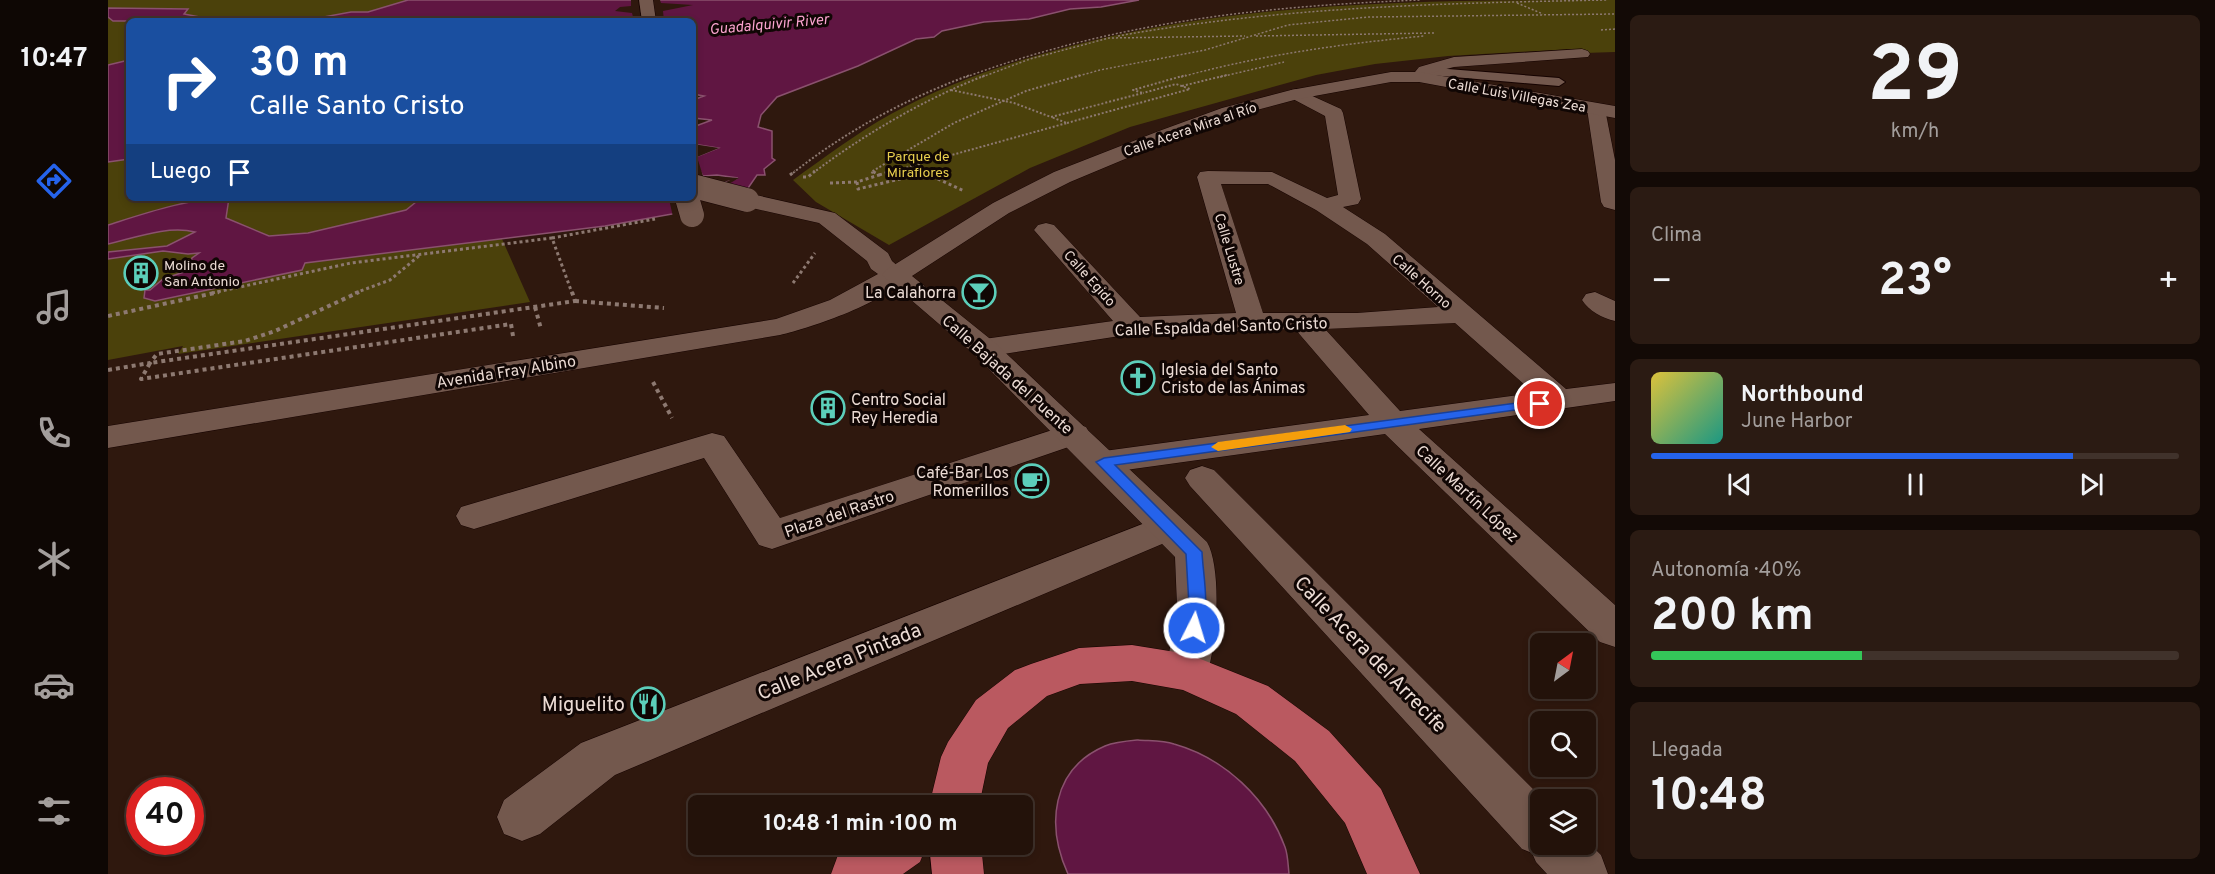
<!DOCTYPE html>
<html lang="es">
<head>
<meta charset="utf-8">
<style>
	:root { --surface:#23120a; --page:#2b1b13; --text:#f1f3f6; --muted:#a39e9c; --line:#40322b; --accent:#2563eb }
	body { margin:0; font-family:Overpass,sans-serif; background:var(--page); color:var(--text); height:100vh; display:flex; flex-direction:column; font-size:22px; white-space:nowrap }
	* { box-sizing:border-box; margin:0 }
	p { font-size:20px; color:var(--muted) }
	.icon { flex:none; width:33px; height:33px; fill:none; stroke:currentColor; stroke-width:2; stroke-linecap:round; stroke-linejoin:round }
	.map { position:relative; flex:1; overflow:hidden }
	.sheet { display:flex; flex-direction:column; gap:15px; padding:15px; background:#130a06; width:600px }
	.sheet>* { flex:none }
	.top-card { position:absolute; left:18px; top:18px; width:570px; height:183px; border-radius:9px; box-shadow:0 3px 9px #0003,0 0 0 2px var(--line); background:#1a4fa0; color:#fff; overflow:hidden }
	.needle { width:39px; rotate:32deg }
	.buttons { position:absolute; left:1422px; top:633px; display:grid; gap:12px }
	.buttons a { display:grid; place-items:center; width:66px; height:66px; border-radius:9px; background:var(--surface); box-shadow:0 3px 9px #0003,0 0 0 2px var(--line); font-size:30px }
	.speed { position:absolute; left:18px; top:777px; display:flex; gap:12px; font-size:30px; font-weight:700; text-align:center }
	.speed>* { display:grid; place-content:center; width:78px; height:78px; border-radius:50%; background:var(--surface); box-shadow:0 3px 9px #0003,0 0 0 2px var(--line); line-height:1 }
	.speed .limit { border:9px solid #d22; background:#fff; color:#111 }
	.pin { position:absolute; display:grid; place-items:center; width:51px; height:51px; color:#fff; margin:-26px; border:3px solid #fff; border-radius:50%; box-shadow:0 2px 6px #0007 }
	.me { position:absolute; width:66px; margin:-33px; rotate:5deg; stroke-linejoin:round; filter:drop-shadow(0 0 4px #0008) }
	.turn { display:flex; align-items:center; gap:21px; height:126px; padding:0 24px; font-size:27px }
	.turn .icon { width:78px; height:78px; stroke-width:2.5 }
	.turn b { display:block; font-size:42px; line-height:51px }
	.then { display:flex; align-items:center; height:57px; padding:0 24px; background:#0003; gap:12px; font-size:22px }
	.big { font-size:45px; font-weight:700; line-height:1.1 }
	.sheet .card { flex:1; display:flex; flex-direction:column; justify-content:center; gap:9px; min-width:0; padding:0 21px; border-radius:9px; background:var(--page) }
	.sheet .dial { align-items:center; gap:0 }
	.dial b { font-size:78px; line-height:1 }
	.song { display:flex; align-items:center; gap:18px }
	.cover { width:72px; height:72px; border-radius:9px; background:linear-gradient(135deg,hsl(50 70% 55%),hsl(170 70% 35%)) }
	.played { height:6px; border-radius:3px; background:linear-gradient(90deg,var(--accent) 80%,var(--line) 80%) }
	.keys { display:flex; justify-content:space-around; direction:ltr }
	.heat { display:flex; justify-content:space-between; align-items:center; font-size:33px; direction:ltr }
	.charge { height:9px; border-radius:4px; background:linear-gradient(90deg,#34c759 40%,var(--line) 0) }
	.trip { position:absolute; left:580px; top:795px; width:345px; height:60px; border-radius:9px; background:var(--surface); box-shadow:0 3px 9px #0003,0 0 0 2px var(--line); font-weight:700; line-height:60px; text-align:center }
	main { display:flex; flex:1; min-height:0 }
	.tabs { display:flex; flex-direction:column; width:108px; justify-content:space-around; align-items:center; background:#0e0704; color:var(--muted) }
	.tabs .icon { width:42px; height:42px }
	.tabs .on { color:var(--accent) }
	.tabs b { font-size:27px; color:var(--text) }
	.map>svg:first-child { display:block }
	.green { fill:#4b410b }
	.water { fill:#601642; stroke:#8a516e; stroke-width:1.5 }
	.pier { fill:#2f180e }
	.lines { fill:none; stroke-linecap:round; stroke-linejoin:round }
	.lane-casing { stroke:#160300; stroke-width:2 }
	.street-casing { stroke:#160300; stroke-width:1 }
	.secondary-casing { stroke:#160300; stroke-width:1 }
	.primary-casing { stroke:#160300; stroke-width:1 }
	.path-far3 { stroke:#8d7971; stroke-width:1.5; stroke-dasharray:2 2; stroke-linecap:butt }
	.path-far2 { stroke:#8d7971; stroke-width:2; stroke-dasharray:2 2; stroke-linecap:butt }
	.path-far1 { stroke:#8d7971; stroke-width:3; stroke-dasharray:3 3; stroke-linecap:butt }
	.path { stroke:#8d7971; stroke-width:4; stroke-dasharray:4 4; stroke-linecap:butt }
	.lane { fill:#73584d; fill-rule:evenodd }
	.street { fill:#73584d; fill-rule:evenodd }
	.secondary { fill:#73584d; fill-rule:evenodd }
	.primary { fill:#ba5960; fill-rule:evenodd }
	.street-bridge-casing { stroke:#160300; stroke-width:25; stroke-linecap:butt }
	.street-bridge { stroke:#73584d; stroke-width:24 }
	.route { fill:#2563eb; stroke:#184099; stroke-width:1.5 }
	.slow { fill:#f59e0b }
	.labels { text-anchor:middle; stroke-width:6; stroke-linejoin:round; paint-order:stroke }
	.far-street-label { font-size:14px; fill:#ebdbd4; stroke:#100604 }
	.far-park-label { font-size:14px; fill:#e8ce4e; stroke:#100604 }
	.far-poi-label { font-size:14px; fill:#ebdbd4; stroke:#100604; text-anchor:start }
	.far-water-label { font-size:15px; font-style:italic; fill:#fba3cf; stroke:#100604 }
	.poi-label { font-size:16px; fill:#ebdbd4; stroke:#100604; text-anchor:end }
	.street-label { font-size:16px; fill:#ebdbd4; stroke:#100604 }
	.near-street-label { font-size:20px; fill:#ebdbd4; stroke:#100604 }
	.near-poi-label { font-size:20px; fill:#ebdbd4; stroke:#100604; text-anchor:end }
</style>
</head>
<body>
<main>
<nav class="tabs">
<b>10:47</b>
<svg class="icon on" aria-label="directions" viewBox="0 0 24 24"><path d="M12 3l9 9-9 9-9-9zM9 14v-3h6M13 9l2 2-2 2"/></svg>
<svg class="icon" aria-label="music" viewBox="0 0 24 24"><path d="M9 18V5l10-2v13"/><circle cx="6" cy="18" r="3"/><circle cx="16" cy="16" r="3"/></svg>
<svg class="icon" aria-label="phone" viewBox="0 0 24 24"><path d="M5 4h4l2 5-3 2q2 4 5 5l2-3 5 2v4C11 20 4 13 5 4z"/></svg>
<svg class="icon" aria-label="climate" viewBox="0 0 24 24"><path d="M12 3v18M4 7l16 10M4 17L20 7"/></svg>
<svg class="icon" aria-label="car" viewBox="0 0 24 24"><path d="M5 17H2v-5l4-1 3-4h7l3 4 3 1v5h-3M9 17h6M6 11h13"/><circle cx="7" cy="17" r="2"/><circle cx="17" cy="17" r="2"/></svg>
<svg class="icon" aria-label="filters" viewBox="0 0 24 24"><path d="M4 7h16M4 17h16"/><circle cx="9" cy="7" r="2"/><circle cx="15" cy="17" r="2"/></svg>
</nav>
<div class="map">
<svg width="1507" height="874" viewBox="0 0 1507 874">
	<rect width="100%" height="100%" fill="#2f180e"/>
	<g class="green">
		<path d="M 0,0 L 523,0 L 526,21 L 21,21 L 21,198 L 561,198 L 497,226 L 394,239 L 422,302 L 70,354 L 75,346 L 0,360 Z"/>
		<path d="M 1507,0 L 1507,52 L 1476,53 L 1464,49 L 1340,56 L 1267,64 L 1208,75 L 1022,127 L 922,168 L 781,245 L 708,202 L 685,180 C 717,157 749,133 783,114 C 845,80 911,59 979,42 C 1152,0 1329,0 1507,0 Z"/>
	</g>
	<g class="water">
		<path d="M 300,0 L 1031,0 L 993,7 L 962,9 L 921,19 L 876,22 L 834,31 L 826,37 L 808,39 L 750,66 L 669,97 L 653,115 L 650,127 L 664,131 L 664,158 L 667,160 L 656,169 L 657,175 L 649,175 L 638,191 L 564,214 L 497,226 L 197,263 L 194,270 L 47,301 L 36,298 L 37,290 L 42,290 L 55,279 L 88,268 L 81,268 L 84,258 L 91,253 L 80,254 L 55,251 L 0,259 L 0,252 L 59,246 L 87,232 C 60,225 26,238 0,244 L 0,225 C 38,213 81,198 121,198 L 118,218 L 161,236 L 200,233 L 298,210 L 313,198 L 530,198 C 563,206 599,188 630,178 L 609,175 L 595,176 L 585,158 L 610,148 L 585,144 L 585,127 L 604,120 L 585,118 L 585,100 L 596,96 L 585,94 L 585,21 L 194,21 L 243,12 L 260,12 Z"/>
		<path d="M 0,8 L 80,9 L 76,14 L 97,18 L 90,21 L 5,21 L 0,17 Z"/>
		<path d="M 21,60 L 21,159 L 0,162 L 0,65 Z"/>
		<path d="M 1030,740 C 1041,741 1055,740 1066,744 C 1116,758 1159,798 1177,847 C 1180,855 1180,865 1181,874 L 960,874 C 938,826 943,769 997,746 C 1007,742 1019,741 1030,740 Z"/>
	</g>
	<g class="pier">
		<path d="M 523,0 L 552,0 L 553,3 L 585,5 L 555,11 L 556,21 L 566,21 L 526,21 L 524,13 L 507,11 L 512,7 L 523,6 Z"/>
		<path d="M 585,144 L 611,148 L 589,157 L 595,176 L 631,178 L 619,185 L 611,202 L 601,207 L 565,217 L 561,199 L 530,198 L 585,198 L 622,180 L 608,178 L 585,181 L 585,155 L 603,149 L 585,147 Z"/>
	</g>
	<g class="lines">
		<g class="lane-casing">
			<path id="lane" d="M 1315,67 L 1451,78 L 1457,82 L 1451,86 L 1311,74 L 1309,71 Z"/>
		</g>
		<g class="street-casing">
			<g id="street">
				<path d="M 531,0 L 545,0 L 548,21 L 534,21 Z"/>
				<path d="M 1474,49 L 1480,51 L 1482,54 L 1480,57 L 1346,67 L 1323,73 L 1317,81 L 1311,82 L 1303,77 L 1311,67 L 1346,57 Z"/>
				<path d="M 1189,89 L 1233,109 L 1235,113 L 1253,199 L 1250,204 L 1235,207 L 1277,234 L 1458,389 L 1507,383 L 1507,401 L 1311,429 L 1507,605 L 1507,647 L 1492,642 L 1277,434 L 996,473 L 984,470 L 979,462 L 984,454 L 996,451 L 1261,415 L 1187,329 L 1025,334 L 876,357 L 866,354 L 862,348 L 866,342 L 876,339 L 1005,321 L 926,230 L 930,225 L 938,223 L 946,225 L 1032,317 L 1128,313 L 1089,177 L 1092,172 L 1100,171 L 1164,172 L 1219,198 L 1230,195 L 1217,116 L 1183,98 L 1180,94 L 1183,90 ZM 1113,184 L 1160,184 L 1208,210 L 1259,244 L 1330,307 L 1249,313 L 1155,313 ZM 1347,323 L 1426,393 L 1292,411 L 1217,329 Z"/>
				<path d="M 1488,104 L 1494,105 L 1497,109 L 1507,160 L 1507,210 L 1496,207 L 1493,202 L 1479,109 L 1482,105 Z"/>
				<path d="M 639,193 L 727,213 L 780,253 L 784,261 L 800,275 C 782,301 703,328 672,335 L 0,448 L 0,426 L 668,319 L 722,300 L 770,274 L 763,269 L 759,261 L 711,223 L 631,205 L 628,200 L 631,195 Z"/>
				<path d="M 1487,292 L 1507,301 L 1507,321 C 1494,318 1481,311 1474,300 L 1478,294 Z"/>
				<path d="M 966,423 L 978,427 L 982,434 L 978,441 L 664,549 L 651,545 L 596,458 L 366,529 L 353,525 L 348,516 L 353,507 L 604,433 L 616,436 L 672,518 Z"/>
				<path d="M 1094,466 L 1106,470 L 1436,800 L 1432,800 L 1432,844 L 1478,844 L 1478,840 L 1493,855 L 1500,874 L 1439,874 L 1428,862 L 1424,853 L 1414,849 L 1082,486 L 1077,478 L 1082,470 Z"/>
				<path d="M 1060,514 L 1073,518 L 1079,527 L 1073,536 L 507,775 L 432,834 L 414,841 L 396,834 L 389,817 L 396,800 L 473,743 Z"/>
			</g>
		</g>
		<g class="secondary-casing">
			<path id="secondary" d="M 1283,72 L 1311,72 L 1507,106 L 1507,118 L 1311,82 L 1283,82 L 1190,99 L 1126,116 L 1065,139 L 962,182 L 901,213 L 804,276 L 886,342 L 1099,542 C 1115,570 1109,656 1095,685 L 1080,690 L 1065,685 L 1058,672 L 1069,605 L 1067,557 L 866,354 L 774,275 L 778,270 L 885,203 L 946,172 L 1051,131 L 1114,108 L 1183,90 Z"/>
		</g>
		<g class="primary-casing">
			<g id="primary">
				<path d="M 1024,645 L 1080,654 L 1160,686 L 1221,731 L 1273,789 L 1312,874 L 1259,874 L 1237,823 L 1187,761 L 1128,714 L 1075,690 L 1024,681 L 972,684 L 939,696 L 900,728 L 880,763 L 871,806 L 821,806 L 833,757 L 840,742 L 868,700 L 907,670 L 923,664 L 971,648 Z"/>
				<path d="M 747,844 L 819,844 L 812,862 L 795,874 L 723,874 L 730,855 Z"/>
				<path d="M 821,844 L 873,844 L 876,874 L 824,874 Z"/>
			</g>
		</g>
		<g class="path-far3">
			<path d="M 1409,3 L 1435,14"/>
			<path d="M 1493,30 L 1507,29"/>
			<path d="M 1010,36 C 1172,7 1335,3 1500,0"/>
			<path d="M 1148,36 L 1326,33"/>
			<path d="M 858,77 C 1007,22 1155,6 1313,0"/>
			<path d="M 874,77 L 922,59 L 1001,38 L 1137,36"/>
			<path d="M 967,77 L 992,70 L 1097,50 L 1180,25 L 1260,17 L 1507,14"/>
			<path d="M 1073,77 C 1153,55 1233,44 1316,36"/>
			<path d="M 1112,77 L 1176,62"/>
		</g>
		<g class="path-far2">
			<path d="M 1074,86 L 1119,75"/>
			<path d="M 843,90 L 906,103 L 943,117"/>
			<path d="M 959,123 L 1082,89 L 1068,84 L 1035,93"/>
			<path d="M 685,173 C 738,131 798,99 862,75"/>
			<path d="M 705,173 C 758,133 817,99 878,75"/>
			<path d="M 765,173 L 763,172 L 846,123 L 918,91 L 973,75"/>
			<path d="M 779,173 L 959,123 L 943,117 L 1035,93 L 1025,90 L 1078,75"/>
		</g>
		<g class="path-far1">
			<path d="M 682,175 L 687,171"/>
			<path d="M 771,175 L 784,171"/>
			<path d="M 695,177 L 700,177 L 707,171"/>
			<path d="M 749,182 L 750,189 L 817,173 L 856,191"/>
			<path d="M 722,183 L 749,182 L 771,175 L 764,171"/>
			<path d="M 444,238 L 547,219"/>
			<path d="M 685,283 L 707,253"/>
			<path d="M 104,293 L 243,263 L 444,238 L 464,293"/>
			<path d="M 247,293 L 282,280 L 312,255"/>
		</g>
		<g class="path">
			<path d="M 467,301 L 556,308"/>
			<path d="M 427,307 L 433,329"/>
			<path d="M 0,316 L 111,292"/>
			<path d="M 405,336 L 403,324 L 33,379 L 42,363 L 467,301 L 464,292"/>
			<path d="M 0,370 L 42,363 L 49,354 L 137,341 L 167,331 L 251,292"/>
			<path d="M 545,382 L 564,418"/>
		</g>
		<use href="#lane" class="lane"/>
		<use href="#street" class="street"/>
		<use href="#secondary" class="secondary"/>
		<use href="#primary" class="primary"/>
		<g class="street-bridge-casing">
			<g id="street-bridge">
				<path d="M 585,186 L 639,200"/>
				<path d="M 579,198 L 584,215"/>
			</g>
		</g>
		<use href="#street-bridge" class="street-bridge"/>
	</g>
	<path class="route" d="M 1432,400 L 1436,401 L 1438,404 L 1436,406 L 1007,465 L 1094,552 C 1095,576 1103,610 1092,633 L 1086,635 L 1080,633 L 1077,628 L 1081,605 L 1078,554 L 988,462 L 996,458 Z"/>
	<path class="slow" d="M 1237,425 L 1244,429 L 1242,432 L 1110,451 L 1103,447 L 1110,442 Z"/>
	<defs>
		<g id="building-ring" transform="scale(1.725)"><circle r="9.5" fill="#100604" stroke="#5cceba" stroke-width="1.5"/><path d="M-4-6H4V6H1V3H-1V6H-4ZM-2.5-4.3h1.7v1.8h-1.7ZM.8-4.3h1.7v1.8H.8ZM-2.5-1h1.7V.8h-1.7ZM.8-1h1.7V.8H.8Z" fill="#5cceba"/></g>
		<g id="bar-ring" transform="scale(1.725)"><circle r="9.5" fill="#100604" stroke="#5cceba" stroke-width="1.5"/><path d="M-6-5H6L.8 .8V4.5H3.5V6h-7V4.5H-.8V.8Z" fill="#5cceba"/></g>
		<g id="church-ring" transform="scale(1.725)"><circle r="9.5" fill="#100604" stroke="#5cceba" stroke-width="1.5"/><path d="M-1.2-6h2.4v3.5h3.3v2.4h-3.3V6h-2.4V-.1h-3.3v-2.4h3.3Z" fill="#5cceba"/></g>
		<g id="cafe-ring" transform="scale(1.725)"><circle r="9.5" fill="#100604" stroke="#5cceba" stroke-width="1.5"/><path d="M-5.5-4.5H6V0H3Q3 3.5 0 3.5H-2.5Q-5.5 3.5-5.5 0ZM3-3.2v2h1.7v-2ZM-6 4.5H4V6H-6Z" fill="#5cceba"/></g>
		<g id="restaurant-ring" transform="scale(1.725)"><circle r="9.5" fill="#100604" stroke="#5cceba" stroke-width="1.5"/><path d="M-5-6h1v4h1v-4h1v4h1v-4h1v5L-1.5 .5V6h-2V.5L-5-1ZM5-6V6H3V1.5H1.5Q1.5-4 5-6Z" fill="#5cceba"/></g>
	</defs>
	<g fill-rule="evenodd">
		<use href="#building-ring" x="33" y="273"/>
		<use href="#bar-ring" x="871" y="292"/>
		<use href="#church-ring" x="1030" y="378"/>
		<use href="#building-ring" x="720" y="408"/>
		<use href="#cafe-ring" x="924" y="481"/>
		<use href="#restaurant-ring" x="540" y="704"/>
	</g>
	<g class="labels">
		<g class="far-street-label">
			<text transform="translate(1409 95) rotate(10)" y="5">Calle Luis Villegas Zea</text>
			<text transform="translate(1082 129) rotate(-19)" y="5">Calle Acera Mira al Río</text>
			<text transform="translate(1122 249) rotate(73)" y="5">Calle Lustre</text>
			<text transform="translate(982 278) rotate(48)" y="5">Calle Egido</text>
			<text transform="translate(1314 281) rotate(42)" y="5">Calle Horno</text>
		</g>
		<g class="far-park-label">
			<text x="810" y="161">Parque de<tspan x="810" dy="16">Miraflores</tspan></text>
		</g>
		<g class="far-poi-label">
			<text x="56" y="270">Molino de<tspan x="56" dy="16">San Antonio</tspan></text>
		</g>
		<g class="far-water-label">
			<text transform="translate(661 24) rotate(-5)" y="5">Guadalquivir River</text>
		</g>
		<g class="poi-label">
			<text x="848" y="298">La Calahorra</text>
			<text x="1053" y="375" text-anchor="start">Iglesia del Santo<tspan x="1053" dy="18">Cristo de las Ánimas</tspan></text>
			<text x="743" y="405" text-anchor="start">Centro Social<tspan x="743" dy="18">Rey Heredia</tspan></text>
			<text x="901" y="478">Café-Bar Los<tspan x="901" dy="18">Romerillos</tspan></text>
		</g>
		<g class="street-label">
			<text transform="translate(1113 326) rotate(-2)" y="6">Calle Espalda del Santo Cristo</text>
			<text transform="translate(398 371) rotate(-9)" y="6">Avenida Fray Albino</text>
			<text transform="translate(900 374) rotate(42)" y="6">Calle Bajada del Puente</text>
			<text transform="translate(1360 493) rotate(43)" y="6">Calle Martín López</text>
			<text transform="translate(731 513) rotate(-19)" y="6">Plaza del Rastro</text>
		</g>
		<g class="near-street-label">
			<text transform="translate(1263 654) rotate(46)" y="7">Calle Acera del Arrecife</text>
			<text transform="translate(731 661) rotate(-22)" y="7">Calle Acera Pintada</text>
		</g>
		<g class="near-poi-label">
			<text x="517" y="711">Miguelito</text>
		</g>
	</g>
</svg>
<div class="buttons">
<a><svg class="needle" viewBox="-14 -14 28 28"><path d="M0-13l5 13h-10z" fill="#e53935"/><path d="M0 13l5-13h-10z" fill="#a39e9c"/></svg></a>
<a><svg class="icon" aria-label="search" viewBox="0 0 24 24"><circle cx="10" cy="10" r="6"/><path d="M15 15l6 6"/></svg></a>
<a><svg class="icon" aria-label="layers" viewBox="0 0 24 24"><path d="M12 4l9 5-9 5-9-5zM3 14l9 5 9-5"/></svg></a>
</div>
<div class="speed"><div class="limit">40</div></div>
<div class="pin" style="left:1432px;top:404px;background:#d93025"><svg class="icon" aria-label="arrive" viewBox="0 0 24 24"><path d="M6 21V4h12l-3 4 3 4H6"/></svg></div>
<svg class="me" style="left:1086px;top:628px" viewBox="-20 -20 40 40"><circle r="17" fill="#2563eb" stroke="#fff" stroke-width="3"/><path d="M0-11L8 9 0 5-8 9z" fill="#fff"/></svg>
<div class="trip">10:48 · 1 min · 100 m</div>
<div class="top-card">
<div class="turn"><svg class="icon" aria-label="right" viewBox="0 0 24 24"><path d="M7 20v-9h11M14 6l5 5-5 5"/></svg><div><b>30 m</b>Calle Santo Cristo</div></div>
<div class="then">Luego<svg class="icon" aria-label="arrive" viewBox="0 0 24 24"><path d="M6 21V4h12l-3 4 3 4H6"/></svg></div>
</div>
</div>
<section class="sheet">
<div class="card dial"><b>29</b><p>km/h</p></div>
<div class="card"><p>Clima</p>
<div class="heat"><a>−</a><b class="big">23°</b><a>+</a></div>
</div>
<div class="card">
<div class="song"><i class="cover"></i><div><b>Northbound</b><p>June Harbor</p></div></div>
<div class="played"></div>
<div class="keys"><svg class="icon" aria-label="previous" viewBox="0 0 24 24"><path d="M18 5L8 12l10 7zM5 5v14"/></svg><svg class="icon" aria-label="pause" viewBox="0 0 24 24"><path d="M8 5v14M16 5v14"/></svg><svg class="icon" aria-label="next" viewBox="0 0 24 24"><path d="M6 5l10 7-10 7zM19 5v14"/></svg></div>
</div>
<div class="card"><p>Autonomía · 40%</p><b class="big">200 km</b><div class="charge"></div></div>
<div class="card"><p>Llegada</p><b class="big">10:48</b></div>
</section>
</main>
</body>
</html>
